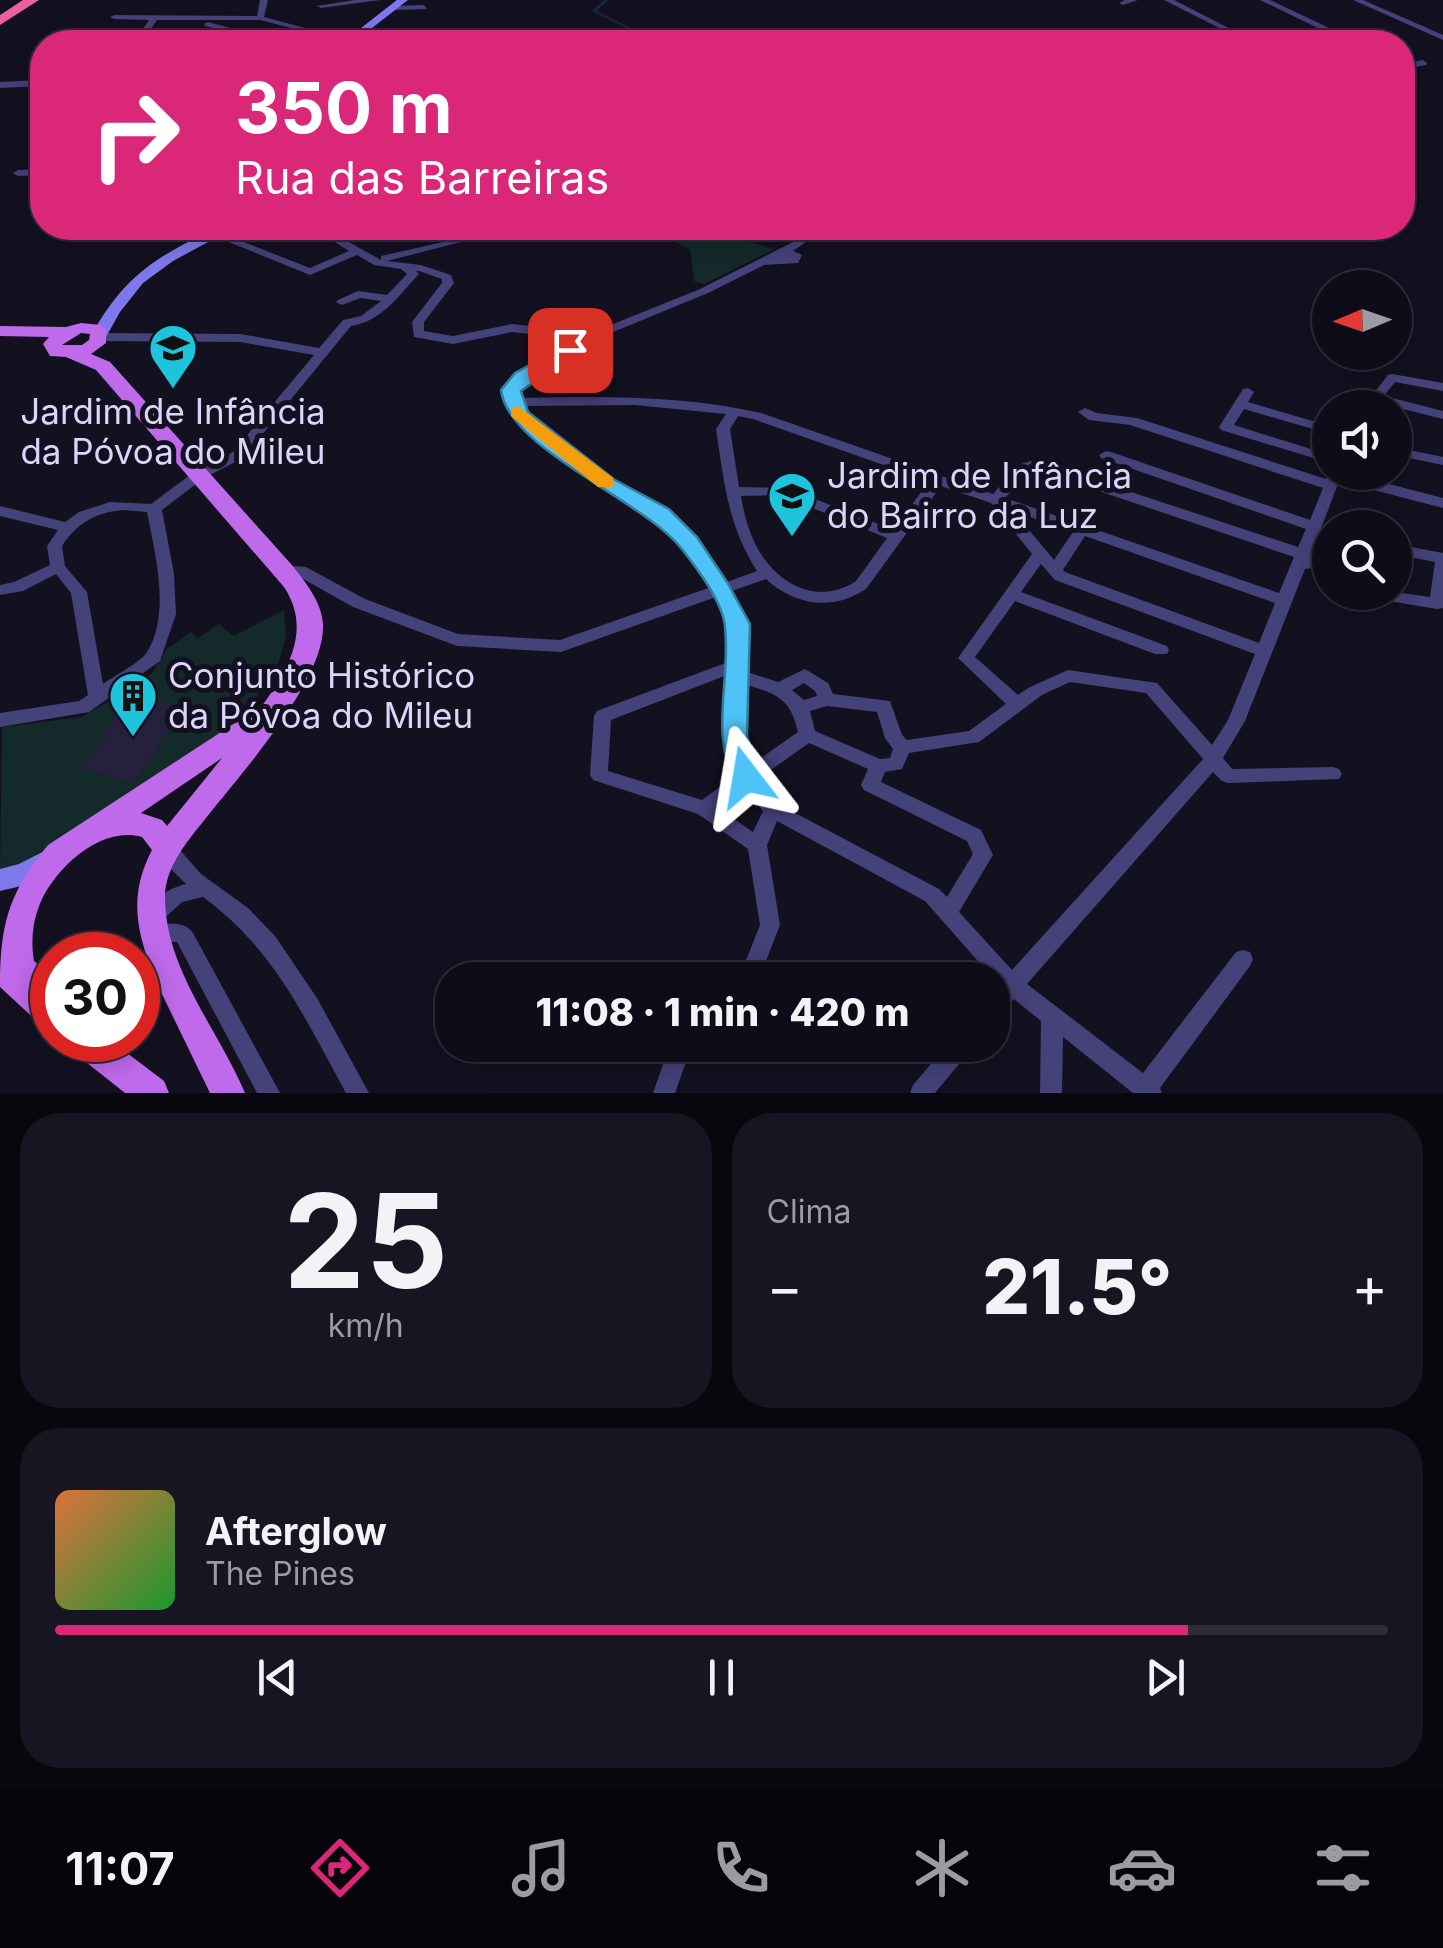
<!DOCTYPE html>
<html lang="pt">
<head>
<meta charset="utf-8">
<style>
	:root { --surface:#0e0c18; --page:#171521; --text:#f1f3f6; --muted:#9b9ba2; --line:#2e2c37; --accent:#db2777 }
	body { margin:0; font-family:Inter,sans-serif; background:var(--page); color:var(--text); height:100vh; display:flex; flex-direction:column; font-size:38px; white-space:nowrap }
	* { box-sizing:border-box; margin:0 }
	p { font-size:32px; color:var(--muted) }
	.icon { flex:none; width:55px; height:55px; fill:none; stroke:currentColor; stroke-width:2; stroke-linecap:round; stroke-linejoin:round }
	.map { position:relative; height:1093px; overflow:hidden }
	.side { display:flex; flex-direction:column; gap:20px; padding:20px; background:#08070d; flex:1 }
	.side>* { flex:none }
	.top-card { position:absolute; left:30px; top:30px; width:1385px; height:210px; border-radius:40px; box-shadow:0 5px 25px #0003,0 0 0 2px var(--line); background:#db2777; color:#fff; overflow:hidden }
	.needle { width:65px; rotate:268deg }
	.tools { position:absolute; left:1312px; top:270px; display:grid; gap:20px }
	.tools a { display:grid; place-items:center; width:100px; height:100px; border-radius:50%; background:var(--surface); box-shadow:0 5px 25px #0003,0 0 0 2px var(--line); font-size:50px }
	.speed { position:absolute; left:30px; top:932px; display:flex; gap:20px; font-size:50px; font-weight:700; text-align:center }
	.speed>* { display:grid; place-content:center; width:130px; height:130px; border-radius:50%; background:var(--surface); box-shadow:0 5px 25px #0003,0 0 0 2px var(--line); line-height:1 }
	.speed .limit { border:15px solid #d22; background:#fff; color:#111 }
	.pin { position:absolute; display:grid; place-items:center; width:85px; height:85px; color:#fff; margin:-42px; border-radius:20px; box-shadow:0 5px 15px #0006 }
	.me { position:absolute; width:110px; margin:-55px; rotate:346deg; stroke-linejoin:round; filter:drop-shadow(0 0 8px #0008) }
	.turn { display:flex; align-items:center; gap:35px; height:210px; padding:0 40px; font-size:45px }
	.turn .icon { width:130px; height:130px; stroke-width:2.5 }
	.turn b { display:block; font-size:70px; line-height:85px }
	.big { font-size:75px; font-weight:800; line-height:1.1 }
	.side .card { flex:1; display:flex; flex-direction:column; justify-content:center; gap:15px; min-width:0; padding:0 35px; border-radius:40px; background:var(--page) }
	.side .dial { align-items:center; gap:0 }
	.dial b { font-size:130px; line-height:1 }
	.song { display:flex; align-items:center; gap:30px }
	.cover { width:120px; height:120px; border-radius:15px; background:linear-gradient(135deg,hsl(20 70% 55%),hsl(130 70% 35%)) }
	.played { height:10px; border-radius:5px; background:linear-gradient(90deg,var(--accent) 85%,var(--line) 85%) }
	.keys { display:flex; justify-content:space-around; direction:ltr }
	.heat { display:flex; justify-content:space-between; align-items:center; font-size:55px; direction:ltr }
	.side .tiles { flex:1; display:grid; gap:20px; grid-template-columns:1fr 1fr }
	.card:last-child { grid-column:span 2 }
	.trip { position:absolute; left:435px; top:962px; width:575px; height:100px; border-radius:40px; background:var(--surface); box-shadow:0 5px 25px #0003,0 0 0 2px var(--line); font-weight:800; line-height:100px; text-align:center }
	.tab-bar { display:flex; height:160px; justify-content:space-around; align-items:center; background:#06050a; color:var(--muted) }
	.tab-bar .icon { width:70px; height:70px }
	.tab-bar .current { color:var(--accent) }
	.tab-bar b { font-size:45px; color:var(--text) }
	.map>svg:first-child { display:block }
	.green { fill:#142929 }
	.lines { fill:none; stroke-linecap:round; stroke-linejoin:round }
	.stream { stroke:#162744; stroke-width:2.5 }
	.building { fill:#261f3e }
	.street { fill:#454179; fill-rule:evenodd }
	.secondary { fill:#7f78ed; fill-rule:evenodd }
	.primary { fill:#bf6aeb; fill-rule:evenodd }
	.highway { fill:#ea5f9d; fill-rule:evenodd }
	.route { fill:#4fc3f7; stroke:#337fa1; stroke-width:2.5 }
	.slow { fill:#f59e0b }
	.labels { text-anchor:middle; stroke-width:10; stroke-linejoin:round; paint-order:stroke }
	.poi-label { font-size:35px; fill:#dad5f9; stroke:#131020; text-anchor:start }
</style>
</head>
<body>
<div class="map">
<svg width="1443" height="1093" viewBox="0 0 1443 1093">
	<rect width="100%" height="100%" fill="#131020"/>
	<g class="green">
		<path d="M 690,228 L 701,228 L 775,249 L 704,284 L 694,281 L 690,250 L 669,238 Z"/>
		<path d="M 284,610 L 286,638 L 275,673 L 232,728 L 16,868 L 0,872 L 2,727 L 81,717 L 133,688 L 153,672 L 167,649 L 191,632 L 198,638 L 219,624 L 234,636 Z"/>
	</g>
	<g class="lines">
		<path class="stream" d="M 606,0 L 594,11 L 631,29 L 645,42"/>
	</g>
	<path class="building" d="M 130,695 L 173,704 L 160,722 L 172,724 L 134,784 L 82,768 L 108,736 L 103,735 Z"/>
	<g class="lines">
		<g class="street">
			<path d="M 260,0 L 268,0 L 264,17 L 354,41 L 346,42 L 260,20 L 157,20 L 142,42 L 134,42 L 149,20 L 114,19 L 110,17 L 114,15 L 257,16 Z"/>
			<path d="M 355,0 L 380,0 L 321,8 L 317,6 Z"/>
			<path d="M 1125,0 L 1138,0 L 1123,5 L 1119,3 Z"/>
			<path d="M 1164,0 L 1174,0 L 1256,42 L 1247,42 Z"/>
			<path d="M 1260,0 L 1270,0 L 1359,42 L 1349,42 L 1336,36 L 1279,42 L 1283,40 L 1328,33 Z"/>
			<path d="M 1353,0 L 1363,0 L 1443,35 L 1443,40 Z"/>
			<path d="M 424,5 L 427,9 L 393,10 L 389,8 L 393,6 Z"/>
			<path d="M 208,22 L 276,40 L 277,42 L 266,42 L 205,26 L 204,24 Z"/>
			<path d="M 1423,60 L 1427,63 L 1426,65 L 1402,69 L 1402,64 Z"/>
			<path d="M 42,80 L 42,86 L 0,88 L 0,82 Z"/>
			<path d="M 42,169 L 42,175 L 18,176 L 13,173 L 18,170 Z"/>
			<path d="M 312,228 L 324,228 L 381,260 L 381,256 L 461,238 L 461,242 L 387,261 L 421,265 L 451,275 L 454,283 L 424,322 L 424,331 L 453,336 L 512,324 L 579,331 L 586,335 L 700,289 L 797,240 L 806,242 L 793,251 L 802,255 L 798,263 L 764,265 L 708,293 L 606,335 L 555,361 L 518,391 L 520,398 C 601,396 682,395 761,413 L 993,494 L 1018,465 L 1034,460 L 1298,547 L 1306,529 L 1101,458 L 1099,455 L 1106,451 L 1111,452 L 1310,520 L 1323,488 L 1130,425 L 1089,420 L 1078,412 L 1085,408 L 1097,413 L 1137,418 L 1326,479 L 1330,471 L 1330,472 L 1343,472 L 1443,498 L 1443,508 L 1339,481 L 1310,558 L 1325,539 L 1330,537 L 1330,554 L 1322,567 L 1305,569 L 1245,721 L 1223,758 L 1232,769 L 1333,767 L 1339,769 L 1342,774 L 1339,779 L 1228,783 L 1222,781 L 1213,772 L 1027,984 L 1143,1073 L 1236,952 L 1243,950 L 1250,952 L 1253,959 L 1250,966 L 1160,1088 L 1162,1093 L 1133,1093 L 1063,1037 L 1062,1093 L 1040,1093 L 1041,1021 L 1014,999 L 1000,1015 L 992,1018 L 992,992 L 999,985 L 925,901 L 777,821 L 767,845 L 780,925 L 762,971 L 753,980 L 729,980 L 732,973 L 747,958 L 760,925 L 748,849 L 698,814 L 593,780 L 590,775 L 594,716 L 597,711 L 728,662 L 730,624 L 716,597 L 561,652 L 457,646 L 353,607 L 298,576 L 278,573 L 275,569 L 278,565 L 306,567 L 365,599 L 458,634 L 560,640 L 711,587 L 684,545 L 656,517 L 603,487 L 513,415 L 506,402 L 505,390 L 506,387 C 528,367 550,352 577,339 L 512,332 L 453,344 L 414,337 L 412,322 L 442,283 L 442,279 L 419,271 L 416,271 L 419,274 L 417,276 C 398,297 380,322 351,326 L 243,458 L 204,478 L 162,510 L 174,574 L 176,614 L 160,661 L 89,712 L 0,727 L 0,713 L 79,701 L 88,695 L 71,593 L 56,574 L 23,591 L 0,595 L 0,585 L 14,582 L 50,565 L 47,546 L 58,530 L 0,516 L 0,506 L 65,522 L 79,512 L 110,502 L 151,504 L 194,472 L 233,452 L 314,355 L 240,342 L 99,341 L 93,337 L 99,333 L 240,334 L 319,348 L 343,320 L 361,316 L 381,301 L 360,298 L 342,305 L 336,302 L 338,300 L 358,291 L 387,295 L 407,274 L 401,269 L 374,265 L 357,255 L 310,275 L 209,234 L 218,232 L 310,268 L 349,251 ZM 635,405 L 726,414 L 716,429 C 724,482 728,526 757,571 L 724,583 L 694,539 L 666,511 L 613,481 L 526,413 L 523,406 ZM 738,416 L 753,419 L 929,481 L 894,530 L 787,488 L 739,487 L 730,429 ZM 1034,469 L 1294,557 L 1279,593 L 1005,498 L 1028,471 ZM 941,486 L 991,503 L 1032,554 L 958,658 L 1006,704 L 969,731 L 907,740 L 902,735 L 890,701 L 833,694 L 828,683 L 805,669 L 778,682 L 744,671 L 746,624 L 729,592 L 766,579 C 795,606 833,611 866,589 ZM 780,495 L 887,538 L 856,581 C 818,606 778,585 758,549 C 749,533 744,514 741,496 ZM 124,510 L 147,512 C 155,553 171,614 147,652 C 141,662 114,676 103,684 L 87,592 L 65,566 L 62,546 C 77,523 96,512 124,510 ZM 1013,511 L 1073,532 L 1054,560 ZM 1085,536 L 1275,603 L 1259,643 L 1065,572 L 1063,570 ZM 1041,564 L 1055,580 L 1255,654 L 1228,720 L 1212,745 L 1157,683 L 1068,670 L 1030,687 L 1018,695 L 975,657 L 1015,601 L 1155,654 L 1167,654 L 1169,650 L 1167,646 L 1021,592 ZM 727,675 L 724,736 L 736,775 L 702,800 L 608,771 L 611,720 ZM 1070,682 L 1146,693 L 1203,759 L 1012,970 L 959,912 L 993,855 L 981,830 L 881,782 L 885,772 L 902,769 L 909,753 L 979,742 L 1042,695 ZM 804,683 L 815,691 L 817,696 L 804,700 L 792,690 ZM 744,684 C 776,694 790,697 798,732 L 751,765 L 742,736 ZM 827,706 L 877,712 L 885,738 L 893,749 L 890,758 L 880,759 L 815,731 L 810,711 ZM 809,743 L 868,769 L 861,785 L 864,790 L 967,841 L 973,854 L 947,897 L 939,889 L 780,805 L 758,779 ZM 745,789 L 763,811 L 753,832 L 718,808 Z"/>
			<path d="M 1392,374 L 1443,383 L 1443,391 L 1395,382 L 1384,396 L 1443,411 L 1443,419 L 1379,403 L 1375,408 L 1362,408 L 1388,375 Z"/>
			<path d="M 1248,388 L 1254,392 L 1248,402 L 1330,426 L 1330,434 L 1244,409 L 1234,425 L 1330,455 L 1330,463 L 1221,430 L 1219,427 L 1243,389 Z"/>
			<path d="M 1352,399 L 1357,400 L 1361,408 L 1348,408 L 1345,403 Z"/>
			<path d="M 1395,447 L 1443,457 L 1443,465 L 1395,455 Z"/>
			<path d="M 1395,544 L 1443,553 L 1443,608 L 1437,609 L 1389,601 L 1387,597 L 1395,592 L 1430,597 L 1435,562 L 1395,554 Z"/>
			<path d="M 166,840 L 173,842 L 201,874 L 248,908 L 275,936 L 317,998 L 369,1093 L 346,1093 C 304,1017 275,950 203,897 L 182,902 L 158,924 C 171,924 185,921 193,933 L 280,1093 L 257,1093 L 177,942 L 154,942 L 147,939 L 144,933 L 149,926 L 144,924 L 141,918 C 150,901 168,888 186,884 L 167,865 L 156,848 L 159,842 Z"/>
			<path d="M 670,1045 L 692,1045 L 675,1093 L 653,1093 Z"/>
			<path d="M 947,1045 L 972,1045 L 969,1052 L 935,1093 L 910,1093 L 913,1085 Z"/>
		</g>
		<g class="secondary">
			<path d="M 397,0 L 408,0 L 354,42 L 343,42 Z"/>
			<path d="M 217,228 L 234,228 L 173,261 L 143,283 L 120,312 L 106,337 L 94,337 L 92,334 C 125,275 157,256 217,228 Z"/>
			<path d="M 52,847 L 61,850 L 65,858 C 54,880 22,886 0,891 L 0,869 L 19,864 Z"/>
		</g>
		<g class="primary">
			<path d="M 81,323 L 101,325 L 106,330 L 106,343 L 91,354 L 110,362 L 291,564 C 304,580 322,602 323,624 C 326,681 237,778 202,823 C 185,844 165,869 165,897 C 165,969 218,1029 245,1093 L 210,1093 L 161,992 L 149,1009 L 138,1014 L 138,974 L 148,960 C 134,920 132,888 152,850 L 142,837 C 100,825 53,870 39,906 C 32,924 31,943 34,961 L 52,976 L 52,1029 L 41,1025 L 0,987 C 0,928 7,894 48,845 L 241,719 L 254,717 C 283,677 315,634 284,587 L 96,370 L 66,357 L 50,356 L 43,344 L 49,337 L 0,336 L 0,326 L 66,327 ZM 81,333 L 90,334 L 89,340 L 82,345 L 62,345 ZM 222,758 L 167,826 L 162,820 L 141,813 Z"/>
			<path d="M 68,1040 L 110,1040 L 164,1081 L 169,1093 L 125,1093 L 72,1051 Z"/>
		</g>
		<path class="highway" d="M 23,0 L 39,0 L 0,25 L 0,15 Z"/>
	</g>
	<path class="route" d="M 564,346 L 580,350 L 521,391 L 528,412 L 615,480 L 669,509 L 697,537 L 727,582 L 750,624 L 747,736 L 759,777 L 755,785 L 736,785 C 709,733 731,682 725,627 C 723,602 696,567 681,548 C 643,500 508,449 501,390 L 515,373 Z"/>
	<path class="slow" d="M 518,406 L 613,478 L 613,487 L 598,487 L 511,416 L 511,408 Z"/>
	<defs>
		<g id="school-pin" transform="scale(2.5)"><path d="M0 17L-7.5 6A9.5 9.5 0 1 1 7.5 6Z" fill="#1ec3dc" stroke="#131020"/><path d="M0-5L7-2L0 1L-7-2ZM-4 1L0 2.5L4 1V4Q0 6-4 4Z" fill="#111"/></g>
		<g id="building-pin" transform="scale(2.5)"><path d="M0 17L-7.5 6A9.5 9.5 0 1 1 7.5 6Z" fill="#1ec3dc" stroke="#131020"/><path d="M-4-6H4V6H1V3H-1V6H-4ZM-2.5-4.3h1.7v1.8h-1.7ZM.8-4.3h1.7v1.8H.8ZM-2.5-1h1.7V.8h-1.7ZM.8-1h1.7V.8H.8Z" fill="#111"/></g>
	</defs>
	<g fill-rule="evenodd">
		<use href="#school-pin" x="173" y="348"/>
		<use href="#school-pin" x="792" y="496"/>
		<use href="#building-pin" x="133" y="696"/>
	</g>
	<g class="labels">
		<g class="poi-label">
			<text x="173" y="424" text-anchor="middle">Jardim de Infância<tspan x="173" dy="40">da Póvoa do Mileu</tspan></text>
			<text x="827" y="488">Jardim de Infância<tspan x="827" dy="40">do Bairro da Luz</tspan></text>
			<text x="168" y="688">Conjunto Histórico<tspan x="168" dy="40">da Póvoa do Mileu</tspan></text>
		</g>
	</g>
</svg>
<div class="tools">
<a><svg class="needle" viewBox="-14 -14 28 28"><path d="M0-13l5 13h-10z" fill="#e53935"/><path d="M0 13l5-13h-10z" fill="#9b9ba2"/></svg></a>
<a><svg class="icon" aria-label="sound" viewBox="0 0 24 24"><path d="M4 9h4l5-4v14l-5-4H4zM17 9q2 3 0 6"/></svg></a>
<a><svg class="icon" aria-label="search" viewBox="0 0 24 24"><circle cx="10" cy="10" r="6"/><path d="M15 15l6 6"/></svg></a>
</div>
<div class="speed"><div class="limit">30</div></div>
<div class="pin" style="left:570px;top:350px;background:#d93025"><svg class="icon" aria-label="arrive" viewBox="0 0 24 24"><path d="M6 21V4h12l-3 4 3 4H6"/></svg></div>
<svg class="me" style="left:746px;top:777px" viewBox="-20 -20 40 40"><path d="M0-17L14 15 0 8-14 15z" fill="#4fc3f7" stroke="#fff" stroke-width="4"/></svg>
<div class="trip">11:08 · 1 min · 420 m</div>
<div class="top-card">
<div class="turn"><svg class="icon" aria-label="right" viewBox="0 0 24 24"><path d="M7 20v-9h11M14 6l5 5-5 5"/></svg><div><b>350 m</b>Rua das Barreiras</div></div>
</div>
</div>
<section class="side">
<div class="tiles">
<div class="card dial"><b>25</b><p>km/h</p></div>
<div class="card"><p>Clima</p>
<div class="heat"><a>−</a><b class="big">21.5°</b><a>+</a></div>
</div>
<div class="card">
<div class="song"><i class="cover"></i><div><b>Afterglow</b><p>The Pines</p></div></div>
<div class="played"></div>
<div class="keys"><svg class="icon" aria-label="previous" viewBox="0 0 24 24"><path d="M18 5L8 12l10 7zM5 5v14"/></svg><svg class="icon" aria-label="pause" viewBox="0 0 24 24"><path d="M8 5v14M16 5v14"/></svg><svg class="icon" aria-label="next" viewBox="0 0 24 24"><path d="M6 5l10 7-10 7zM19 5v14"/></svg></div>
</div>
</div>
</section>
<nav class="tab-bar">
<b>11:07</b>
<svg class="icon current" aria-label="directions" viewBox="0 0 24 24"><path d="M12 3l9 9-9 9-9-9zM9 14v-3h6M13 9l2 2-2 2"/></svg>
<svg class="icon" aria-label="music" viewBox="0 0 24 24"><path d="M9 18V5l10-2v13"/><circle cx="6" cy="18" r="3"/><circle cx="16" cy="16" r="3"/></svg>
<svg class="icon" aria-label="phone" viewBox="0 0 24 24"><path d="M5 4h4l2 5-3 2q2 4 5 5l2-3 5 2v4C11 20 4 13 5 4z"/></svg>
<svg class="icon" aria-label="climate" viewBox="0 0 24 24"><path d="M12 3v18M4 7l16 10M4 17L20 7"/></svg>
<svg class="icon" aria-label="car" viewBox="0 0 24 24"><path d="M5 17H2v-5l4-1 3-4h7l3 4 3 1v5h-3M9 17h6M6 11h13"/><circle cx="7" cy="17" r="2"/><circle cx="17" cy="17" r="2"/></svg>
<svg class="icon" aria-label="filters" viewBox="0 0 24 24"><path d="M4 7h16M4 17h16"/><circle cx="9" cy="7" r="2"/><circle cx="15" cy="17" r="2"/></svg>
</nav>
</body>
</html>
